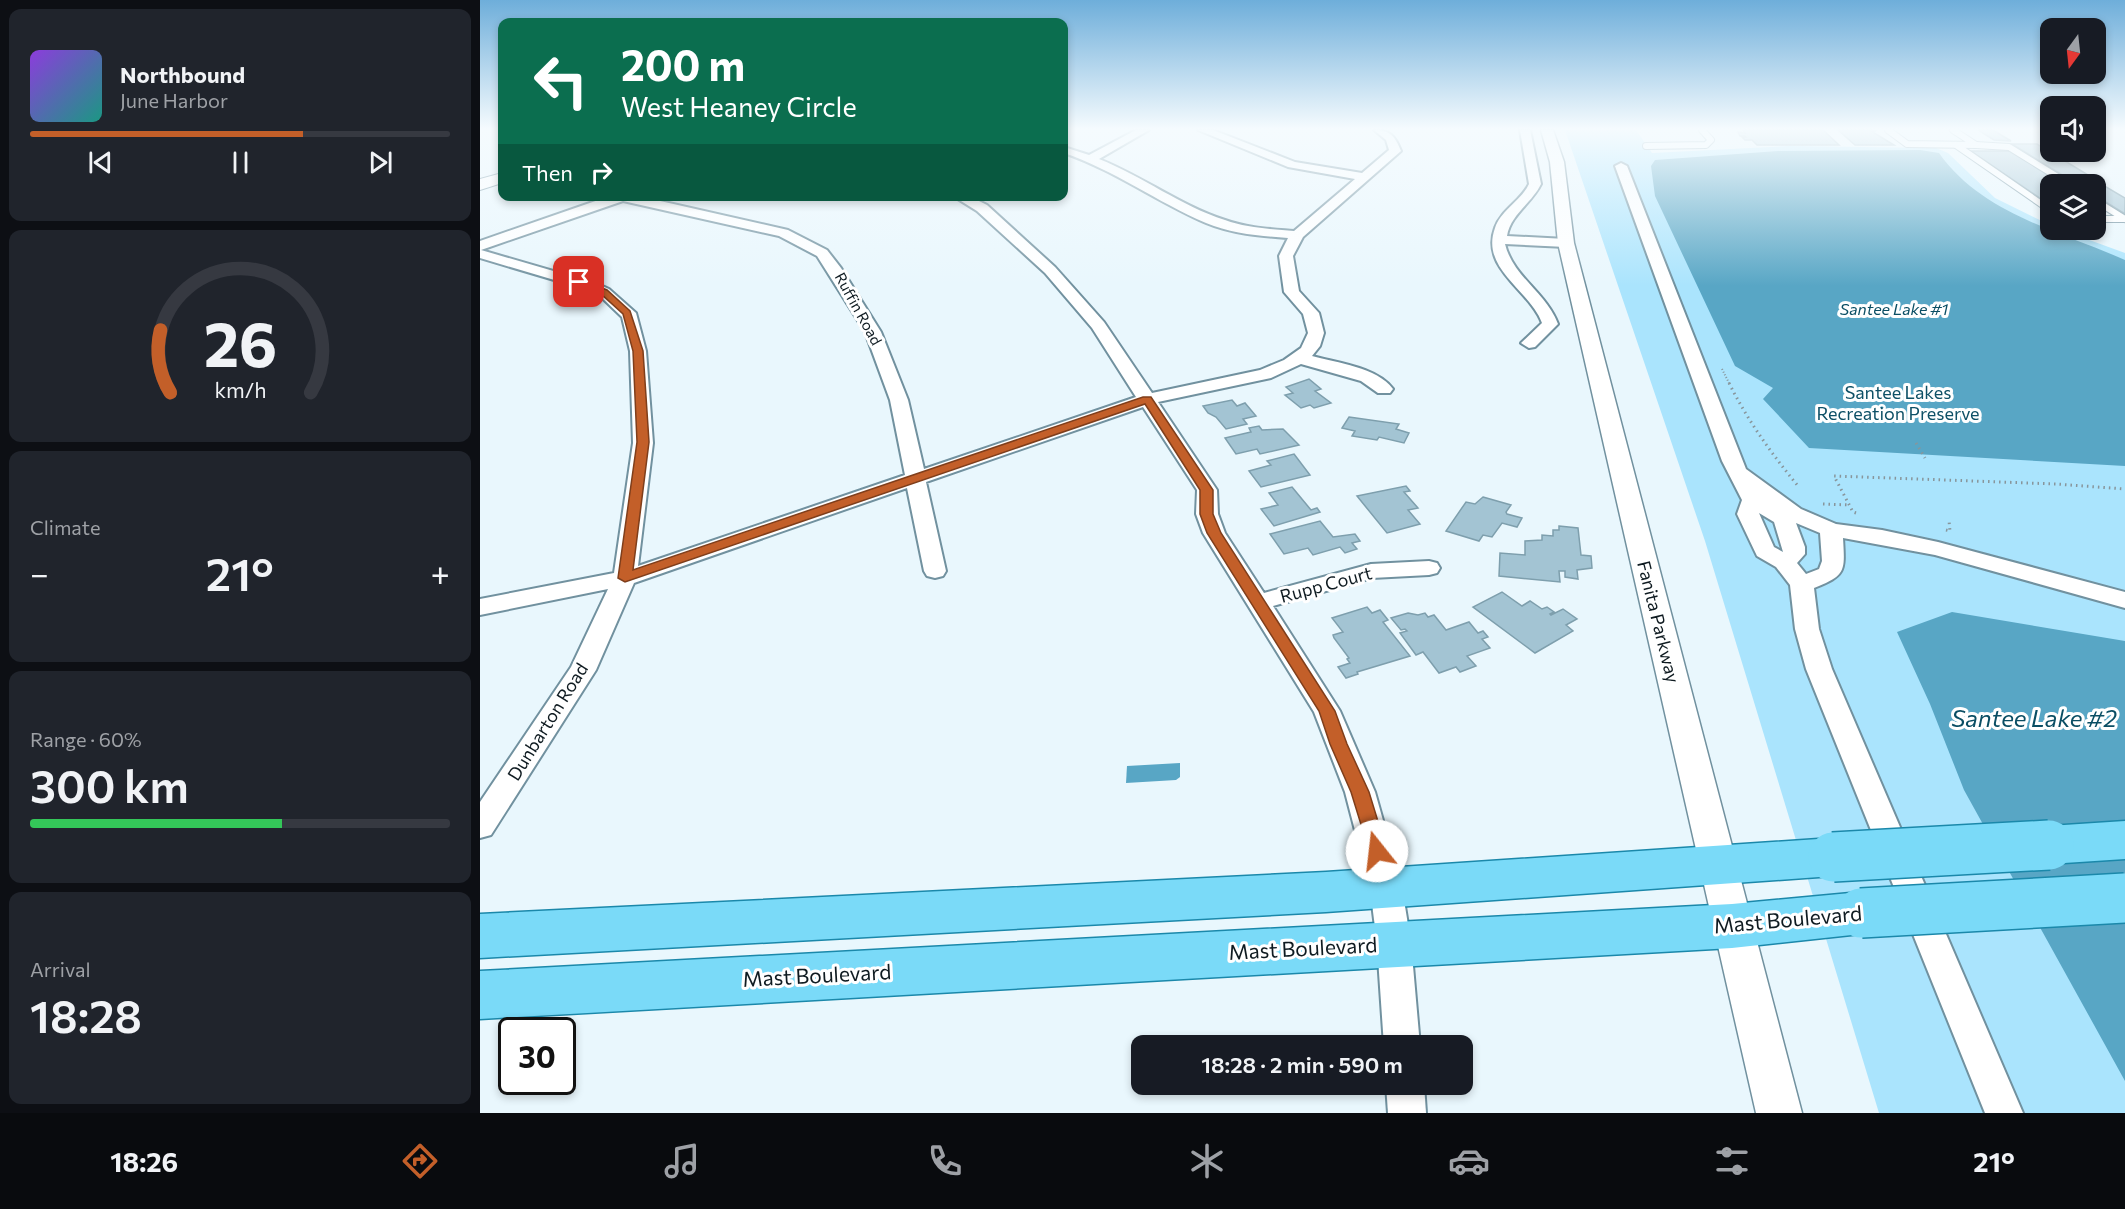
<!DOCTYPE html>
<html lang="en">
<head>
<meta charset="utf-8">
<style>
	:root { --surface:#171b24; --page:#20242c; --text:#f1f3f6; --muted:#9ea1a6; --line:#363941; --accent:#c35f29 }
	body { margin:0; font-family:Commissioner,sans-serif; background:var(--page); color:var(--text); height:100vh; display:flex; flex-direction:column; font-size:22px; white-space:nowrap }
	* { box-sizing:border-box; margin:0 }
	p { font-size:20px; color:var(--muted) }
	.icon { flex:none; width:33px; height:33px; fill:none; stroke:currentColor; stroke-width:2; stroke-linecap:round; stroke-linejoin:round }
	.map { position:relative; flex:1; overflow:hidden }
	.panel { display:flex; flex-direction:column; gap:9px; padding:9px; background:#0d0f14; width:480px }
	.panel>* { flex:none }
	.guide { position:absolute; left:18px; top:18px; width:570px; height:183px; border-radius:12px; box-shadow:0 3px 9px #0003; background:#0b6e4f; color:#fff; overflow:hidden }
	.needle { width:39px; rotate:195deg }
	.buttons { position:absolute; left:1560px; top:18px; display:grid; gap:12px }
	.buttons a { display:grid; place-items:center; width:66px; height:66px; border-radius:12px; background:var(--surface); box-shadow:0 3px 9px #0003; font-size:30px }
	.speed { position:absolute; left:18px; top:1017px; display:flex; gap:12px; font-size:30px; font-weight:700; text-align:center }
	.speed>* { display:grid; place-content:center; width:78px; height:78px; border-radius:50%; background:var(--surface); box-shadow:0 3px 9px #0003; line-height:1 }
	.speed .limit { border:3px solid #111; border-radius:9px; background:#fff; color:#111 }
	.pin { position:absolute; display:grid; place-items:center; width:51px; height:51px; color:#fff; margin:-26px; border-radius:12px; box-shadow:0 3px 9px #0006 }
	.me { position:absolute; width:66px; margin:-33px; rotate:344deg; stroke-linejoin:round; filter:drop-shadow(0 0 4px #0008) }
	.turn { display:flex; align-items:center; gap:21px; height:126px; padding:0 24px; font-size:27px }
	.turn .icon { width:78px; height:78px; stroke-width:2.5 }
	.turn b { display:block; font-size:42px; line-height:51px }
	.then { display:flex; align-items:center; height:57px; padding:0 24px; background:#0003; gap:12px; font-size:22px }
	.big { font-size:45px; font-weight:600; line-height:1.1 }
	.panel .widget { flex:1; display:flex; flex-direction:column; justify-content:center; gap:9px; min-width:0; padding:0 21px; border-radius:12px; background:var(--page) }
	.panel .dial { align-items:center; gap:0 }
	.dial svg { height:156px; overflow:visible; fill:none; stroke:var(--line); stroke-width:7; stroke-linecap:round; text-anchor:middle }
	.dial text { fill:var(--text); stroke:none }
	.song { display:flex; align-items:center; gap:18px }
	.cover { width:72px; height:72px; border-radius:9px; background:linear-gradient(135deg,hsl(270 70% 55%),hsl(170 70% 35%)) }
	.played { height:6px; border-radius:3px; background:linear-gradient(90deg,var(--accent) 65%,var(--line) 65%) }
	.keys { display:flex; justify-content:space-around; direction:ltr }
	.heat { display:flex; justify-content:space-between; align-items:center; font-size:33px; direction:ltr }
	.charge { height:9px; border-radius:4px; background:linear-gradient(90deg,#34c759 60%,var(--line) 0) }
	.trip { position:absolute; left:651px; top:1035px; width:342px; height:60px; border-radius:12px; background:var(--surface); box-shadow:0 3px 9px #0003; font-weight:600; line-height:60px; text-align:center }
	.tabs { display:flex; height:96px; justify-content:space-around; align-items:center; background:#090b0e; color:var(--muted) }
	.tabs .icon { width:42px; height:42px }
	.tabs .on { color:var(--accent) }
	.tabs b { font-size:27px; color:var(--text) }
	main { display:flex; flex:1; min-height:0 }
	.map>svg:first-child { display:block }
	.green { fill:#aae4fd }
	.water { fill:#58a6c5 }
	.building { fill:#a3c4d3; stroke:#7e9fad; stroke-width:1.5 }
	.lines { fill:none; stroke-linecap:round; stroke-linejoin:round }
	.service-casing { stroke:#71919f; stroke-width:8 }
	.minor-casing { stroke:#71919f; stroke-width:4 }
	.tertiary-casing { stroke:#71919f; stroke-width:3 }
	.secondary-casing { stroke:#71919f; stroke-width:2 }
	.primary-casing { stroke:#1b88aa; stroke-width:3 }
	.path-far1 { stroke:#88959b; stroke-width:2; stroke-dasharray:1 2; stroke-linecap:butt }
	.path { stroke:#88959b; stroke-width:3; stroke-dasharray:1.5 4; stroke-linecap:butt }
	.service { stroke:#fff; stroke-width:6 }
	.minor { fill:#fff; fill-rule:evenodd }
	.tertiary { fill:#fff; fill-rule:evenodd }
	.secondary { fill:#fff; fill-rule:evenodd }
	.primary { fill:#7adaf8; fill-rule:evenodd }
	.primary-bridge-casing { stroke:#1b88aa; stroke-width:52; stroke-linecap:butt }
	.primary-bridge { stroke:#7adaf8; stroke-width:49 }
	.route { fill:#c35f29; stroke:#7f3e1b; stroke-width:1.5 }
	.labels { text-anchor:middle; stroke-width:6; stroke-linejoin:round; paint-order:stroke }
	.far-street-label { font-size:15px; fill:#0f1b21; stroke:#fff }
	.far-water-label { font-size:16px; font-style:italic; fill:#0a4e64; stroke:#fff }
	.park-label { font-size:18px; fill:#0e5066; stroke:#fff }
	.street-label { font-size:18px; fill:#0f1b21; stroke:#fff }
	.near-street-label { font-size:21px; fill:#0f1b21; stroke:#fff }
	.near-water-label { font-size:24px; font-style:italic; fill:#0a4e64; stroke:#fff }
</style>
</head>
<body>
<main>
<section class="panel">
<div class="widget">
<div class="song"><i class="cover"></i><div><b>Northbound</b><p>June Harbor</p></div></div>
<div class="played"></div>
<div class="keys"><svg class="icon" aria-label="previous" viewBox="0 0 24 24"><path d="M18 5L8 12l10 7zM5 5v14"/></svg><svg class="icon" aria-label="pause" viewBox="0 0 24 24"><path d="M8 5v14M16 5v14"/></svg><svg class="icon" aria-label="next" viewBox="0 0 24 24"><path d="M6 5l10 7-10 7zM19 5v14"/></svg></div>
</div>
<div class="widget dial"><svg viewBox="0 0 100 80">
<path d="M14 69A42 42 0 1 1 86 69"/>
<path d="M14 69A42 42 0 0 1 9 37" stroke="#c35f29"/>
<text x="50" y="56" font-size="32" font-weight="700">26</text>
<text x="50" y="72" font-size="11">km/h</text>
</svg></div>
<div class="widget"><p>Climate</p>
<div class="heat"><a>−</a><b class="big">21°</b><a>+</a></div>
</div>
<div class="widget"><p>Range · 60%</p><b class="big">300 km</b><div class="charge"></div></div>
<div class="widget"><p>Arrival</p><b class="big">18:28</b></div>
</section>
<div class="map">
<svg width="1645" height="1113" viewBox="0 0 1645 1113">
	<rect width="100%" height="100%" fill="#e9f7fd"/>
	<path class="green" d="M 1085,130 L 1156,130 L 1172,153 L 1309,146 L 1456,148 L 1468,153 L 1515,198 L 1570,225 L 1570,230 L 1582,230 L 1645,253 L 1645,1113 L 1399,1113 L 1225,541 Z"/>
	<g class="water">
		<path d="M 1440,150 L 1459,153 C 1502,214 1580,231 1645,260 L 1645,466 L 1329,448 L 1283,399 L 1293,388 L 1255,366 L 1175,196 L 1171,166 L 1175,160 L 1298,151 Z"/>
		<path d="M 1472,612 L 1645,641 L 1645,1081 L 1484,790 L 1450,704 L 1417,632 Z"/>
		<path d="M 700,763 L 700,777 L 696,780 L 646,783 L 647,766 Z"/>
	</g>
	<g class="building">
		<path d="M 1263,130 L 1343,130 L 1359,145 L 1277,145 L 1272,140 L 1265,140 L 1262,137 L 1266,137 L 1265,136 L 1260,136 L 1258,132 L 1265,133 Z"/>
		<path d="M 1358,130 L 1394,130 L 1396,131 L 1391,131 L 1414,145 L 1375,145 Z"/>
		<path d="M 1498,130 L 1513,130 L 1531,141 L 1514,140 Z"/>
		<path d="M 1532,144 L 1557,144 L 1618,181 L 1616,181 L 1645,198 L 1645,214 L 1616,196 L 1616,184 L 1597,184 Z"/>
		<path d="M 1491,151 L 1532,151 L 1584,184 L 1570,184 L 1570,205 Z"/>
		<path d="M 829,379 L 841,389 L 835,391 L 851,403 L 834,408 L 830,405 L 821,408 L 805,395 L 813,393 L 806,387 Z"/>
		<path d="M 752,400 L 757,406 L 765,403 L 776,416 L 763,419 L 767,424 L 746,429 L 736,417 L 728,413 L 723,406 Z"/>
		<path d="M 869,417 L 919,424 L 916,429 L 929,433 L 924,443 L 899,437 L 897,440 L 872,436 L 875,431 L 862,428 Z"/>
		<path d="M 779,426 L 782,430 L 803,429 L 819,445 L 780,454 L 777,449 L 756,454 L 745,438 L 771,432 L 769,428 Z"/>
		<path d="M 814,454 L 830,475 L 781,487 L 769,471 L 791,465 L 787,461 Z"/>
		<path d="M 926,486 L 930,491 L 924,492 L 938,508 L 928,510 L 940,524 L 907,533 L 877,496 Z"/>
		<path d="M 812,487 L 831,510 L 837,508 L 840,512 L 794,526 L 781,509 L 798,505 L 789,493 Z"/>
		<path d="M 1003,497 L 1031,505 L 1026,512 L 1027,514 L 1042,518 L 1037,527 L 1022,523 L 1012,537 L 1003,535 L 999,541 L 966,531 L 986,502 L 995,504 Z"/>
		<path d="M 840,521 L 853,537 L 875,534 L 880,541 L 872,543 L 877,549 L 865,553 L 860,547 L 833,555 L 828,548 L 804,554 L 790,534 Z"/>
		<path d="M 1079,526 L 1098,528 L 1101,555 L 1111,556 L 1112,568 L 1097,570 L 1098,579 L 1085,577 L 1085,571 L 1079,571 L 1080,582 L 1019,576 L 1020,553 L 1045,555 L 1045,541 L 1062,540 L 1062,535 L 1073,536 L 1073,530 L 1079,530 Z"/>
		<path d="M 1022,592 L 1042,606 L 1050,601 L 1062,609 L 1067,607 L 1074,612 L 1070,614 L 1071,615 L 1083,609 L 1097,619 L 1086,625 L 1093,631 L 1055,653 L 993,607 Z"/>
		<path d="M 887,607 L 892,613 L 900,610 L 908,620 L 903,622 L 930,656 L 877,672 L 878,674 L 866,678 L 858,667 L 870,663 L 867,659 L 869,658 L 854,638 L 853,635 L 863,632 L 852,618 Z"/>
		<path d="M 928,613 L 938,615 L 945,613 L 948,617 L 954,615 L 966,630 L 989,622 L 998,633 L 1003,631 L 1008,637 L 1002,639 L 1010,648 L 987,656 L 996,666 L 980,672 L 976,667 L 959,673 L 943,652 L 936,655 L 920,633 L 927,631 L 925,629 L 921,630 L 911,618 Z"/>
	</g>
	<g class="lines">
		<g class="service-casing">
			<g id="service">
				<path d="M 1408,130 L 1427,144 L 1496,145 L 1473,130"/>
				<path d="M 1476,145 L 1570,210"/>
				<path d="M 1496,145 L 1529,147 L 1589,184"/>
				<path d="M 1166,146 L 1226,145 L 1231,140 L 1222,130"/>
				<path d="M 1616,201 L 1645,219"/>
				<path d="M 1616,219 L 1645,219"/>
			</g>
		</g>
		<g class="minor-casing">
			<g id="minor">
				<path d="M 656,130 L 669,130 L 619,159 C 662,176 701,206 745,220 C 767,228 791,229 814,231 L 875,179 L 808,167 L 718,130 L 733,130 L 815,162 L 882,173 L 909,150 L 906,140 L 894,130 C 910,130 915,136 921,151 L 823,237 L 813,256 L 819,291 L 839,313 L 844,333 L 840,346 L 832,356 C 857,363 897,367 913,389 L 910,393 L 898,393 L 881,381 L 821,364 L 791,378 L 678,402 L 737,490 L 738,514 L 745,533 L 784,593 L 891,564 L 949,561 L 957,563 L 960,568 L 957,573 L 949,575 L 892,578 L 793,606 L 860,711 L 895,792 L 922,888 L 931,943 L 940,1046 L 904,1046 L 897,943 L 890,888 L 865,792 L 834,712 L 723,533 L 716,514 L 717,490 L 663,407 L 446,482 L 466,571 L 463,576 L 455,578 L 447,576 L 444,571 L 427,488 L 154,583 L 116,670 L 11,835 L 0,838 L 0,802 L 91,667 L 128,589 L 0,615 L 0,599 L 134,573 L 153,443 L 150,351 L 142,317 L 119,295 L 108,290 L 0,258 L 0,241 L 130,196 L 158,196 L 308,230 L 347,250 L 361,268 L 401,332 L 428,400 L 444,469 L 656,397 L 612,328 L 565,273 L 497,211 L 473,196 L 489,196 L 507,205 L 575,267 L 624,322 L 672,393 L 780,370 L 804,360 L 821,348 L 828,333 L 823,314 L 804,292 L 799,256 L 808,238 C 781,236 752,234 726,223 C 677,202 634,170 584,153 L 584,147 L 609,155 ZM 143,201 L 299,236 L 337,256 L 385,332 L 410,400 L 425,475 L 158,566 L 173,443 L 166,351 L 156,313 L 129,289 L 118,284 L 1,250 Z"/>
				<path d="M 1040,130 L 1050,130 L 1061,184 C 1052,203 1030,215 1027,236 L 1086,239 L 1093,243 L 1086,247 L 1025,244 C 1033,277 1066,292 1078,324 L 1055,347 L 1049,348 L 1041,343 L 1062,323 C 1050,290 1000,269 1015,228 C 1021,210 1041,201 1049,184 Z"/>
				<path d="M 1141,163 L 1147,166 L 1266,469 L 1321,509 L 1356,524 L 1402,530 L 1458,542 L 1645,592 L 1645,608 L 1455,555 L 1363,538 C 1365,572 1366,575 1334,588 L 1339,629 L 1352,669 L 1543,1113 L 1505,1113 L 1326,669 L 1315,629 L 1310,585 L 1296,567 L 1277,556 L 1257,514 L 1262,500 L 1242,461 L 1135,166 ZM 1279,513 L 1294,522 L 1303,552 L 1294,547 ZM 1316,523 L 1340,533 L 1342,561 L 1339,569 L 1326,574 L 1317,563 L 1325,554 L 1325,547 Z"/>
				<path d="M 906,1084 L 944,1084 L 946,1113 L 908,1113 Z"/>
			</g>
		</g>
		<g class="tertiary-casing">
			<path id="tertiary" d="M 1061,130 L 1073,130 L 1084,162 L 1094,243 L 1322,1113 L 1276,1113 L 1078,243 L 1070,162 Z"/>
		</g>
		<g class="secondary-casing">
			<path id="secondary" d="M 22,173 L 22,183 L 0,190 L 0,179 Z"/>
		</g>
		<g class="primary-casing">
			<g id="primary">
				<path d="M 1645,821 L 1645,859 L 1569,864 L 1553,858 L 1547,845 L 1553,832 L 1569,826 Z"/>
				<path d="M 1353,838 L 1369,843 L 1376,857 L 1369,871 L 1353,876 L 846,912 L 0,958 L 0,914 L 846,872 Z"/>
				<path d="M 1381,892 L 1398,898 L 1405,913 L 1398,928 L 1381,934 L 1252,948 L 0,1019 L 0,971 L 1252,904 Z"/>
			</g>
		</g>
		<path class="path-far1" d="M 1242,369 L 1250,385"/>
		<g class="path">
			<path d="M 1249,383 C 1268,421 1291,453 1318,486"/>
			<path d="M 1436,443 L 1445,458"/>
			<path d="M 1343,504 L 1370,505"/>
			<path d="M 1376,513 L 1373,512 L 1354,476 L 1576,484 L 1645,489"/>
			<path d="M 1466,530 L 1470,531 L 1469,521"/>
		</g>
		<use href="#service" class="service"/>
		<use href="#minor" class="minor"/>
		<use href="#tertiary" class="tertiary"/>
		<use href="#secondary" class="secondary"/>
		<use href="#primary" class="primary"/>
		<g class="primary-bridge-casing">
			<g id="primary-bridge">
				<path d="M 1353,857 L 1569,845"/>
				<path d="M 1381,913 L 1645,898"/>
			</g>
		</g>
		<use href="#primary-bridge" class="primary-bridge"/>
	</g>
	<linearGradient id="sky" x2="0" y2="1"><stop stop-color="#6eaeda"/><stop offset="0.45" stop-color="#f5fbfe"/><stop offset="1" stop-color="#f5fbfe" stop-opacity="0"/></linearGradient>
	<rect width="1645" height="286" fill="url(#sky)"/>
	<path class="route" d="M 99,279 L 127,290 L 150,311 L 163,351 L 169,442 L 153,570 L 663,397 L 671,397 L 733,490 L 733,514 L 741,533 L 855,711 L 867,744 L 889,792 L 907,851 L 904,857 L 897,859 L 891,857 L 871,792 L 850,744 L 839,711 L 727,533 L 720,514 L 720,490 L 665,404 L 145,582 L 138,578 L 157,442 L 153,351 L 143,314 L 121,294 L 96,283 L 96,280 Z"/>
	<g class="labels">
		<g class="far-street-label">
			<text transform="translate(378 309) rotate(61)" y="5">Ruffin Road</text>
		</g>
		<g class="far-water-label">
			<text x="1414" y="315">Santee Lake #1</text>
		</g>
		<g class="park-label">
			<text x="1418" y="399">Santee Lakes<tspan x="1418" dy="21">Recreation Preserve</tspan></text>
		</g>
		<g class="street-label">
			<text transform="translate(846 585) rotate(-15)" y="6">Rupp Court</text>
			<text transform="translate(1178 622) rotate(76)" y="6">Fanita Parkway</text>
			<text transform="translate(68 722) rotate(-58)" y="6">Dunbarton Road</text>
		</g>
		<g class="near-street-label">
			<text transform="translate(1308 920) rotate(-5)" y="7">Mast Boulevard</text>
			<text transform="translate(823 949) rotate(-3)" y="7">Mast Boulevard</text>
			<text transform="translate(337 976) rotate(-3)" y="7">Mast Boulevard</text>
		</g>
		<g class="near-water-label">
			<text x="1554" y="727">Santee Lake #2</text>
		</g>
	</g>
</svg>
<div class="buttons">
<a><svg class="needle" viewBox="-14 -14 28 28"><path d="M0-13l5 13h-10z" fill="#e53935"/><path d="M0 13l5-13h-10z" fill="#9ea1a6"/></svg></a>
<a><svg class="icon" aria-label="sound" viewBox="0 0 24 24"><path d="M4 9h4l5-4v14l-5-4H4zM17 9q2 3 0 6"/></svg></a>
<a><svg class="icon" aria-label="layers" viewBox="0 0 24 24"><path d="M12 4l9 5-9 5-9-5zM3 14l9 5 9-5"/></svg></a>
</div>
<div class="speed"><div class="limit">30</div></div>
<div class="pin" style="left:99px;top:282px;background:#d93025"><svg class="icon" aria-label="arrive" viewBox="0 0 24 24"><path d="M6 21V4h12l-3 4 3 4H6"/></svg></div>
<svg class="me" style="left:897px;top:851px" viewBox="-20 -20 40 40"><circle r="19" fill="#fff"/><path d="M0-13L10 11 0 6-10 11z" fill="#c35f29"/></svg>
<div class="trip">18:28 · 2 min · 590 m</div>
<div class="guide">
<div class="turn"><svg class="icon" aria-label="left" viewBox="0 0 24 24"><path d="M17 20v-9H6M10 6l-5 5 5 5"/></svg><div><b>200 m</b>West Heaney Circle</div></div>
<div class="then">Then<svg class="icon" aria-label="right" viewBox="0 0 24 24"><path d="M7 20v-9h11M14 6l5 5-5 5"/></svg></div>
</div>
</div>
</main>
<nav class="tabs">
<b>18:26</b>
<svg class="icon on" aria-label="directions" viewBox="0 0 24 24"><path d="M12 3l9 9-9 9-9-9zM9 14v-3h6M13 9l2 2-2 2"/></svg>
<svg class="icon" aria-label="music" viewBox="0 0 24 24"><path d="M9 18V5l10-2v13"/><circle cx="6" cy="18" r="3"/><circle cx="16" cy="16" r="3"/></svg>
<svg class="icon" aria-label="phone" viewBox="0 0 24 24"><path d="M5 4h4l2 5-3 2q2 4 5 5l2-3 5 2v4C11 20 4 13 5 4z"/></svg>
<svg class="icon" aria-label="climate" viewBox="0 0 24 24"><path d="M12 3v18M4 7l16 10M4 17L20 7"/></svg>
<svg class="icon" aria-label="car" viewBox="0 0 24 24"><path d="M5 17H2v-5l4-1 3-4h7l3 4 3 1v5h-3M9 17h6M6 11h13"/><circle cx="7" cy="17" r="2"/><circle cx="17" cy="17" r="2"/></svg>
<svg class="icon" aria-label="filters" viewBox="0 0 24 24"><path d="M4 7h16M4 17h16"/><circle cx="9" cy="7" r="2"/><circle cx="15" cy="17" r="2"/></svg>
<b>21°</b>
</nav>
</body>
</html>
